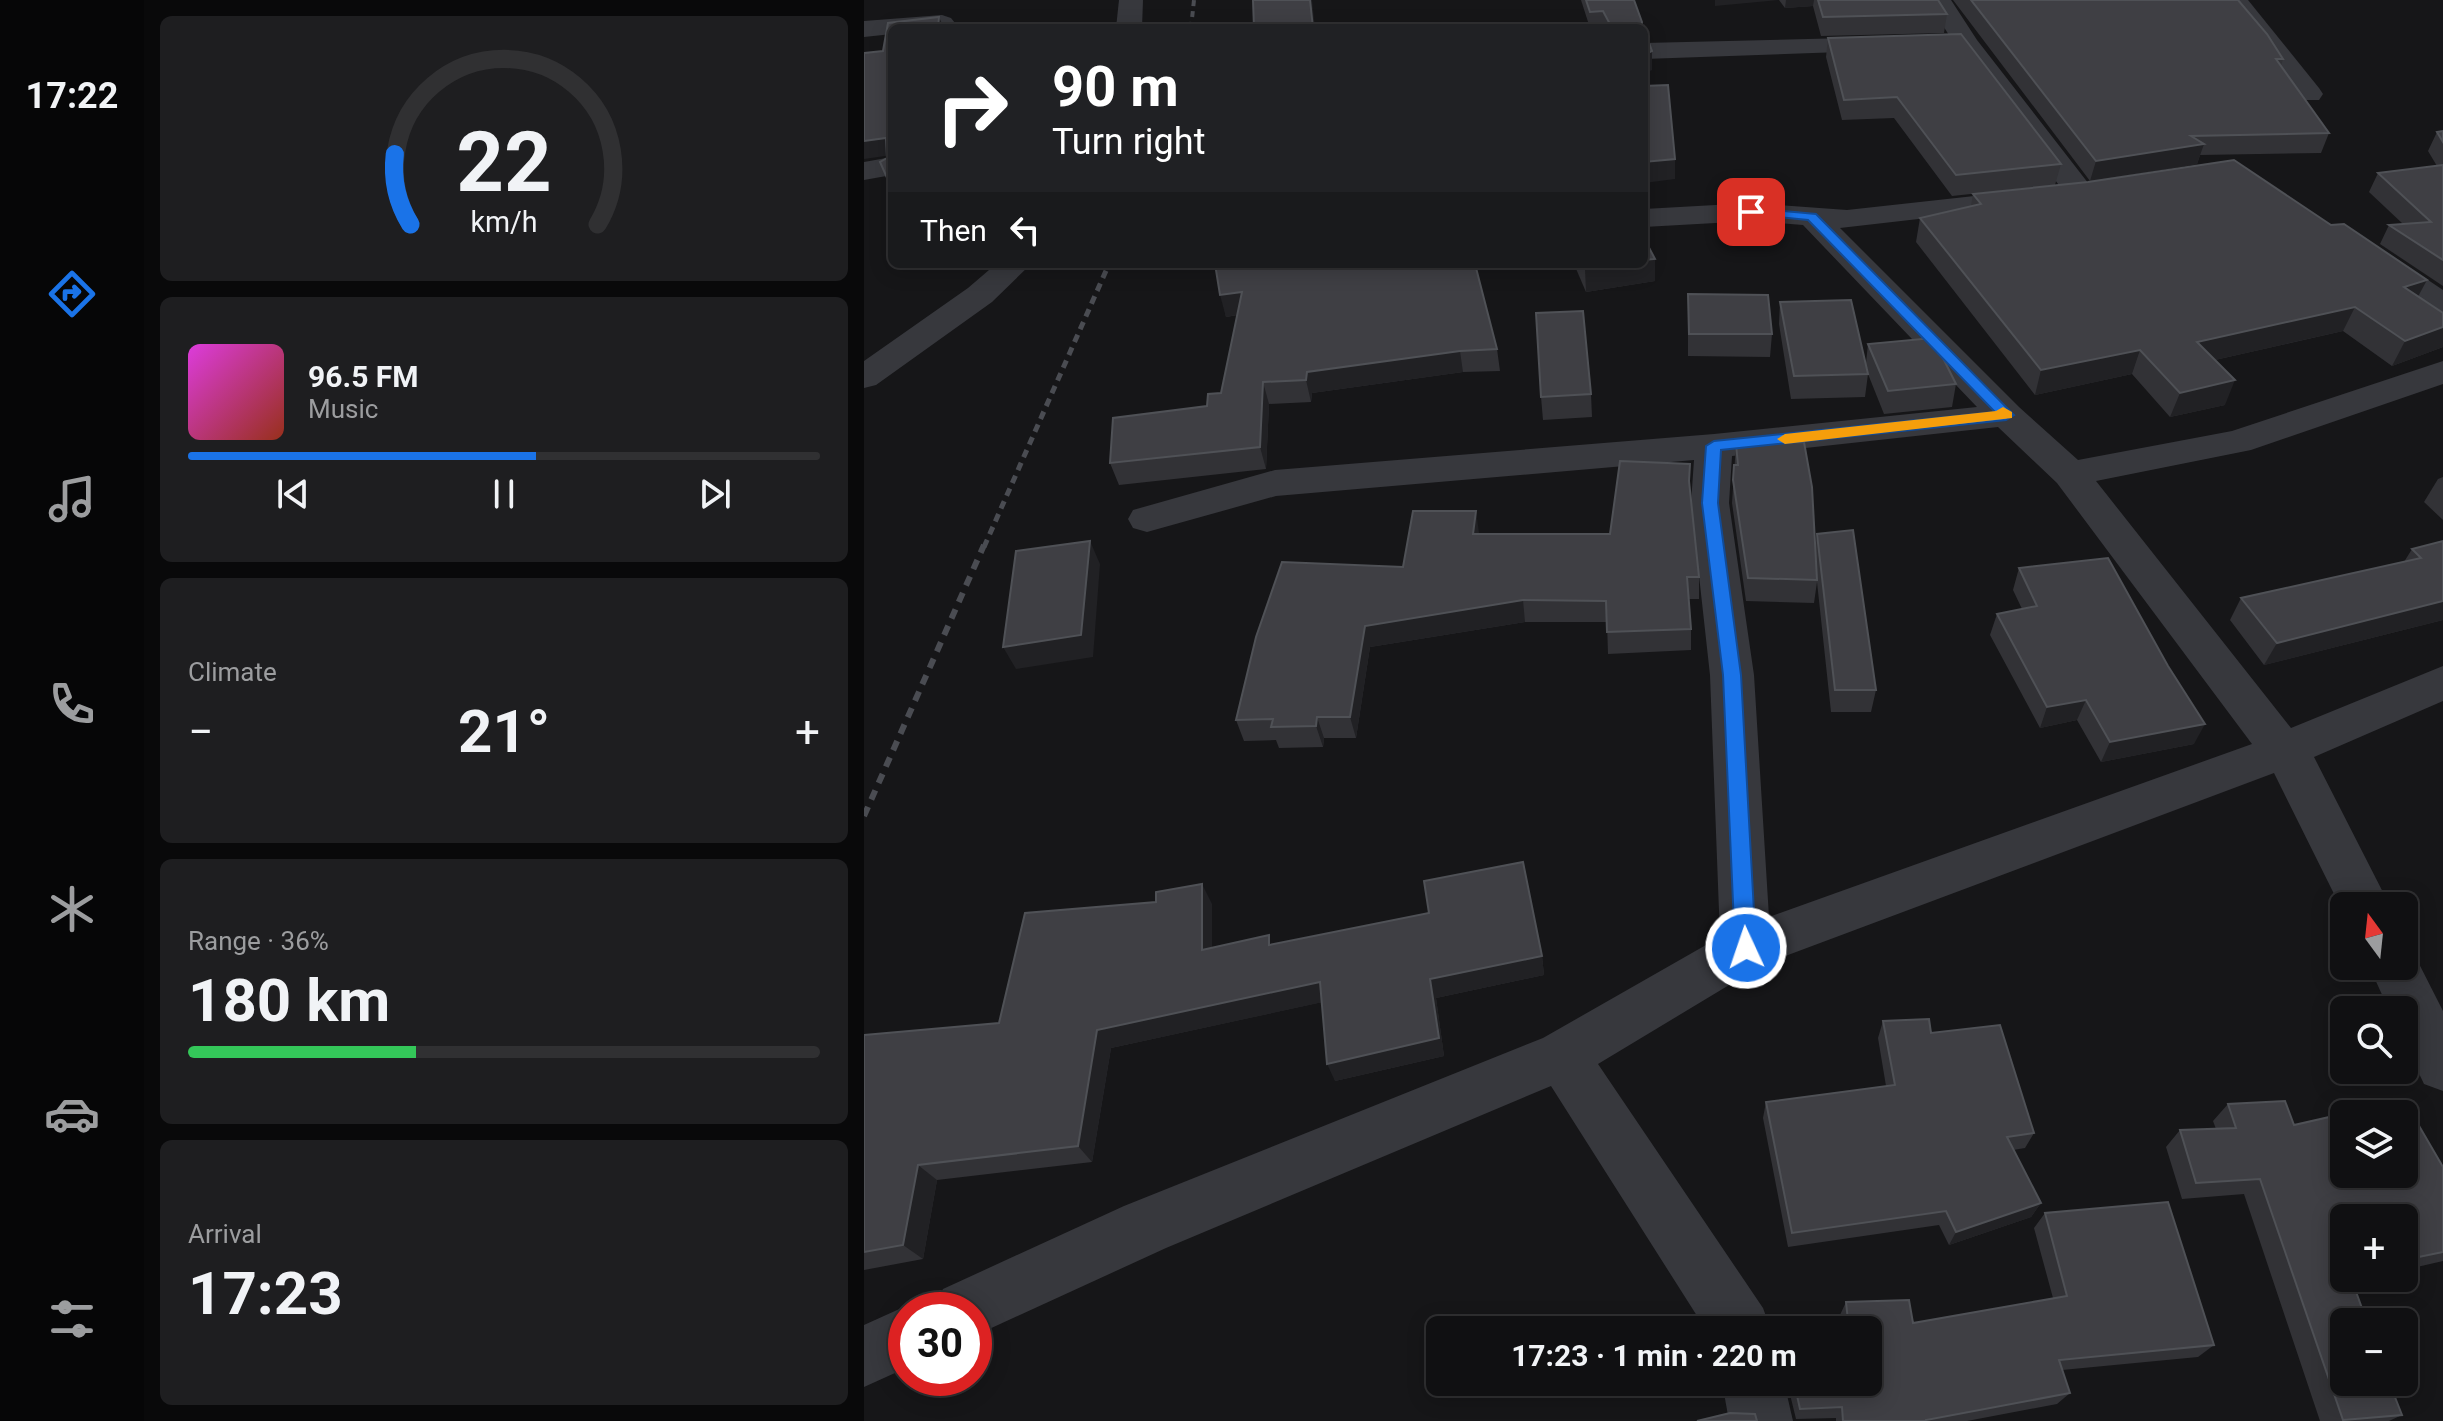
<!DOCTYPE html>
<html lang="en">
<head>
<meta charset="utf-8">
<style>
	:root { --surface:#101012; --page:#1e1e20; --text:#f1f3f6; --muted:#9c9d9f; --line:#303032; --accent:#1a73e8 }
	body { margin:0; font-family:Roboto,sans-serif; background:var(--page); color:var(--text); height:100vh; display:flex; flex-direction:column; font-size:30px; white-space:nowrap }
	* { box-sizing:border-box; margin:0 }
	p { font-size:26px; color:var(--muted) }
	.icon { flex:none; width:44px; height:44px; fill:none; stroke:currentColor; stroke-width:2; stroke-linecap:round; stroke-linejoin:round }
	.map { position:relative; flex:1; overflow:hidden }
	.drawer { display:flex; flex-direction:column; gap:16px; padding:16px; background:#09090a; width:720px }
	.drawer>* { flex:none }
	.banner { position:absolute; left:24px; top:24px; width:760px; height:244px; border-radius:12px; box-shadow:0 4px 20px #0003,0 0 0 2px var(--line); background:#202124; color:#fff; overflow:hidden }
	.needle { width:52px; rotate:345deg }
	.buttons { position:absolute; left:1466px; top:892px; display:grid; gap:16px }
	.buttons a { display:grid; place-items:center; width:88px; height:88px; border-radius:12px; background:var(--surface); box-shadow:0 4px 20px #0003,0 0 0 2px var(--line); font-size:40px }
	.speed { position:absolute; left:24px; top:1292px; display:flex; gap:16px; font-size:40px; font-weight:700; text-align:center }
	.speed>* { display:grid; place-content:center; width:104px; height:104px; border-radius:50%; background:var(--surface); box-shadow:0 4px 20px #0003,0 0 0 2px var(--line); line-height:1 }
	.speed .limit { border:12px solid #d22; background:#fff; color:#111 }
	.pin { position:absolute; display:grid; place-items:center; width:68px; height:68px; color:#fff; margin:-34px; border-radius:16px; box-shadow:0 4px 12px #0006 }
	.me { position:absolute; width:88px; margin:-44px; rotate:357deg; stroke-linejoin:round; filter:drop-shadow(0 0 6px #0008) }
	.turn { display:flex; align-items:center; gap:28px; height:168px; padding:0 32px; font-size:36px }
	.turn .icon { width:104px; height:104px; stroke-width:2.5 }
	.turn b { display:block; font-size:56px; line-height:68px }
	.then { display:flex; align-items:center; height:76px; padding:0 32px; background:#0003; gap:16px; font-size:30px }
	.big { font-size:60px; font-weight:700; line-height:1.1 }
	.drawer .tile { flex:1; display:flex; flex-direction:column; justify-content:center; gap:12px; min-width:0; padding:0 28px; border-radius:12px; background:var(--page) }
	.drawer .dial { align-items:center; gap:0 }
	.dial svg { height:208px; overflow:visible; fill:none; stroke:var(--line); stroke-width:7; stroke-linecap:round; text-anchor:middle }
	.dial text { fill:var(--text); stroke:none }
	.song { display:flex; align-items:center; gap:24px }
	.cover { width:96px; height:96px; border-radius:12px; background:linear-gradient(135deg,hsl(300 70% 55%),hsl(10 70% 35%)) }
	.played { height:8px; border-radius:4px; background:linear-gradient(90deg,var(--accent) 55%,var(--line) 55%) }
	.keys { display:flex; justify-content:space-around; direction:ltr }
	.heat { display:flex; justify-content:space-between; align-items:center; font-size:44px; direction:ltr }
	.charge { height:12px; border-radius:6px; background:linear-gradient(90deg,#34c759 36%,var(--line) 0) }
	.trip { position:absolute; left:562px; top:1316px; width:456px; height:80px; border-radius:12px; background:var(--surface); box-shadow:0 4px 20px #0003,0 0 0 2px var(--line); font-weight:700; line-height:80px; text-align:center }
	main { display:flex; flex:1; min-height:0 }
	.menu { display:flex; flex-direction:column; width:144px; justify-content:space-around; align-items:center; background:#060607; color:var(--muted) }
	.menu .icon { width:56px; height:56px }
	.menu .selected { color:var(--accent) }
	.menu b { font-size:36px; color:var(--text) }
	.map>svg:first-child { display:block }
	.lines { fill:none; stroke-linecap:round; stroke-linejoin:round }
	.minor { fill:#37383d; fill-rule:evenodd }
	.rail-far2 { stroke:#4a4c52; stroke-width:4; stroke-dasharray:6 5; stroke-linecap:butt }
	.rail-far1 { stroke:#4a4c52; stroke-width:5; stroke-dasharray:8 6; stroke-linecap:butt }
	.rail { stroke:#4a4c52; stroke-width:6; stroke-dasharray:10 8; stroke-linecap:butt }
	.wall { fill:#323236 }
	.shaded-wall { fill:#212124 }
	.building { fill:#3f3f44; stroke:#4f5156; stroke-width:2; fill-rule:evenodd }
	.route { fill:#1a73e8; stroke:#114b97; stroke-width:2 }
	.slow { fill:#f59e0b }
</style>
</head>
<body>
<main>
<nav class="menu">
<b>17:22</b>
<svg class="icon selected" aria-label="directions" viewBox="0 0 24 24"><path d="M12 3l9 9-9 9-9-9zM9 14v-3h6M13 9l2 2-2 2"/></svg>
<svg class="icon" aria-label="music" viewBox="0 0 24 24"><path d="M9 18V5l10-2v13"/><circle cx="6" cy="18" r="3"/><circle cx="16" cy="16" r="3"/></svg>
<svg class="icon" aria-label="phone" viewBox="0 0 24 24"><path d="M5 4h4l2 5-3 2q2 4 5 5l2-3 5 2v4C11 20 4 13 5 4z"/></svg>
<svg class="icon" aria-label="climate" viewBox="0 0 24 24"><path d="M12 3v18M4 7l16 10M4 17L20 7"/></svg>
<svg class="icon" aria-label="car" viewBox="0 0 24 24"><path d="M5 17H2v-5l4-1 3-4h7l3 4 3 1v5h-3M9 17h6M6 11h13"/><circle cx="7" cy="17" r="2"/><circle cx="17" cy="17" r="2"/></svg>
<svg class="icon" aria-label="filters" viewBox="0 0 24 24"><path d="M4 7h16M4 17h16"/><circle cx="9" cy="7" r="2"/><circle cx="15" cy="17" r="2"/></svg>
</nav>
<section class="drawer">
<div class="tile dial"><svg viewBox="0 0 100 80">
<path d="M14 69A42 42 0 1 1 86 69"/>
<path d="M14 69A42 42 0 0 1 8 42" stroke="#1a73e8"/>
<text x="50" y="56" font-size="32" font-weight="700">22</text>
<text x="50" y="72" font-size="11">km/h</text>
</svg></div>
<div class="tile">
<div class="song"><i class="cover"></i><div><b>96.5 FM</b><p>Music</p></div></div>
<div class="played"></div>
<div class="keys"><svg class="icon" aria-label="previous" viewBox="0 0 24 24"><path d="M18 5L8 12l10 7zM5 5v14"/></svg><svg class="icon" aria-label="pause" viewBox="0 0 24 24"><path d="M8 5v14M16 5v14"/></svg><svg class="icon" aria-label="next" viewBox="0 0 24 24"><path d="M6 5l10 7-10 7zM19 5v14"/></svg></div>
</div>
<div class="tile"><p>Climate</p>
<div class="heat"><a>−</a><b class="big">21°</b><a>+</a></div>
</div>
<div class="tile"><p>Range · 36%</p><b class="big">180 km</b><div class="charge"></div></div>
<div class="tile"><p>Arrival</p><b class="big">17:23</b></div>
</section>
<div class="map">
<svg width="1579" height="1421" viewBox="0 0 1579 1421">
	<rect width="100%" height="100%" fill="#161618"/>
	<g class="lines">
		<g class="minor">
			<path d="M 255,0 L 279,0 L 278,28 L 252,28 Z"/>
			<path d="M 1063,0 L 1087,0 L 1113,40 L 1228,188 L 1232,194 L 1228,200 L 1217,203 L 1206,200 L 1093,48 Z"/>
			<path d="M 1359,0 L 1384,0 L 1455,88 L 1459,94 L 1455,100 L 1435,100 Z"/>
			<path d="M 78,15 L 87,18 L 91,23 L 87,28 L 28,28 L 28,34 L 0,37 L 0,21 Z"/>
			<path d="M 1024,37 L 1033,40 L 1037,45 L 1033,50 L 780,59 L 780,43 Z"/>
			<path d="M 28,157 L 28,175 L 0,180 L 0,162 Z"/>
			<path d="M 1165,190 L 1176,193 L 1180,199 L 1176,205 L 976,228 L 1155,407 L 1214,460 L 1368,431 L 1579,361 L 1579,384 L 1387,450 L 1232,481 L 1427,728 L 1579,666 L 1579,701 L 1450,757 L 1526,906 L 1480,906 L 1480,914 L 1410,773 L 900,964 L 734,1064 L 899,1308 L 907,1330 L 842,1330 L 687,1086 L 302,1248 L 110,1336 L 110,1310 L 70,1310 L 79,1289 L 260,1206 L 679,1038 L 856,937 L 846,675 L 827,503 L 830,460 L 412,496 L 283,532 L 269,528 L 264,519 L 269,510 L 411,470 L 850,434 L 1113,407 L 939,225 L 887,221 L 780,227 L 780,209 L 887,203 L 983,210 ZM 1134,427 L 1193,483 L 1388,744 L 905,917 L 890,675 L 865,503 L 868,456 Z"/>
			<path d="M 1508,248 L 1519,250 L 1579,290 L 1579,315 L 1567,312 L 1497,264 L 1492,257 L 1497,250 Z"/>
			<path d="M 132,264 L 167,264 L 128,302 L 12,385 L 0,388 L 0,361 L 104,288 Z"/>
			<path d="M 1540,947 L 1548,950 L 1579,1011 L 1579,1091 L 1560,1084 L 1540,1042 L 1540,1010 L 1525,1010 L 1505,966 L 1540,966 Z"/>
			<path d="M 42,1306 L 51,1310 L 42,1310 L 42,1368 L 0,1387 L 0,1325 Z"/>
			<path d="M 858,1382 L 920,1382 L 929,1421 L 865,1421 Z"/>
		</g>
		<path class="rail-far2" d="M 327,28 L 330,0"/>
		<path class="rail-far1" d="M 120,547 L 245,264"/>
		<path class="rail" d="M 0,816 L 120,545"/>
	</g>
	<g class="wall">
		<path d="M 717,0 L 770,0 L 778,28 L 726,28 Z"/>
		<path d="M 915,0 L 1074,0 L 1083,14 L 1080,33 L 957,36 L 949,6 L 921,8 Z"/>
		<path d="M 1089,0 L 1374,0 L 1419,59 L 1417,66 L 1465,133 L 1457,153 L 1336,155 L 1333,164 L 1226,181 Z"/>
		<path d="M 964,38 L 1197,164 L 1191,185 L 1088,196 L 1030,118 L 978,120 L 962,57 Z"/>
		<path d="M 1579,131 L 1579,286 L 1516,244 L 1525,225 L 1539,224 L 1505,192 L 1514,173 L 1573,166 L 1564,151 L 1573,132 Z"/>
		<path d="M 1109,194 L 1554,296 L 1579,313 L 1579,347 L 1528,366 L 1479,331 L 1351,360 L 1361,405 L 1306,417 L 1268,374 L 1171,395 L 1052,242 L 1056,218 L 1107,206 Z"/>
		<path d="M 351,264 L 633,349 L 636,371 L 599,372 L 448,393 L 447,402 L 405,404 L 402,469 L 255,485 L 246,463 L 343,406 L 357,393 L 374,315 L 362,317 Z"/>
		<path d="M 710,264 L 780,264 L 791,281 L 722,292 Z"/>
		<path d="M 824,294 L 908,334 L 906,357 L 824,356 Z"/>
		<path d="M 916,302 L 1002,363 L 1004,344 L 1092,384 L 1088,407 L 1020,414 L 1004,374 L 1001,397 L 927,399 L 915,324 Z"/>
		<path d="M 727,394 L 728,417 L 679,420 L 677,397 Z"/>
		<path d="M 872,444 L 951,547 L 953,534 L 1012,690 L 1007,712 L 967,712 L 953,582 L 950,603 L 882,601 L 868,503 Z"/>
		<path d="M 1579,477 L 1579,520 L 1560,502 L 1574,479 Z"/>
		<path d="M 825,486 L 835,577 L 835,599 L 825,599 L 827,629 L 827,650 L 744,654 L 743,622 L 661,622 L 506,647 L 492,738 L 460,738 L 459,747 L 415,748 L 412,740 L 380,741 L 372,720 L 539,567 L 615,534 L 746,534 Z"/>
		<path d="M 1579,541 L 1579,620 L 1400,665 L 1366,620 L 1377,598 L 1540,562 L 1548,549 Z"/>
		<path d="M 1155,568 L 1330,744 L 1237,762 L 1213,720 L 1176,728 L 1126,635 L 1133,614 L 1158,609 L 1149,590 Z"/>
		<path d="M 348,904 L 348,948 L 409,944 L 678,956 L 680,975 L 572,998 L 580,1056 L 471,1081 L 458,1002 L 247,1048 L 228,1162 L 73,1180 L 59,1259 L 0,1270 L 0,1035 L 135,1023 Z"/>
		<path d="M 1019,1021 L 1067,1033 L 1170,1133 L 1161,1148 L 1149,1150 L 1177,1203 L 1167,1217 L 1085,1245 L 1075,1225 L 924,1247 L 899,1118 L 902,1102 L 1022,1086 L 1014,1038 Z"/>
		<path d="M 1364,1104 L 1430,1125 L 1579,1167 L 1579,1261 L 1540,1270 L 1540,1218 L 1480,1278 L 1503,1278 L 1488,1281 L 1538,1415 L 1525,1421 L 1456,1421 L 1380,1194 L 1318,1199 L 1302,1147 L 1316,1130 L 1352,1129 L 1349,1121 Z"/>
		<path d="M 1181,1213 L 1350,1345 L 1334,1357 L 1198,1370 L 1206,1393 L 1193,1404 L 1103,1421 L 972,1421 L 972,1418 L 932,1419 L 923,1382 L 1004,1382 L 1004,1330 L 978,1330 L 976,1315 L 982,1302 L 1049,1323 L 1189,1298 L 1170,1228 Z"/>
	</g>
	<g class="shaded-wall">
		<path d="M 446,0 L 448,0 L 451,28 L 449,28 Z"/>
		<path d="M 851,0 L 915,0 L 851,6 Z"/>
		<path d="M 922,0 L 950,0 L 949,6 L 921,8 Z"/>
		<path d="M 75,17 L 80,28 L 74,28 Z"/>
		<path d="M 788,51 L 788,70 L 780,74 L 780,54 Z"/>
		<path d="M 22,138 L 28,155 L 0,159 L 0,141 Z"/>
		<path d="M 1340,144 L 1333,164 L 1226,181 L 1232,161 Z"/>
		<path d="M 811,159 L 811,179 L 780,183 L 780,162 Z"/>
		<path d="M 791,259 L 791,281 L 722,292 L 721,269 L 755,264 L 780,264 L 780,260 Z"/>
		<path d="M 1563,280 L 1550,304 L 1540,287 Z"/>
		<path d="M 378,292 L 384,313 L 362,317 L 356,295 Z"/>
		<path d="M 1491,307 L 1479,331 L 1324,366 L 1333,342 Z"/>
		<path d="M 1579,327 L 1579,347 L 1528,366 L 1541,341 Z"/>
		<path d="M 1276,350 L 1268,374 L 1171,395 L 1177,370 Z"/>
		<path d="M 596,351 L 599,372 L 448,393 L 447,402 L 442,380 L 443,372 Z"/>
		<path d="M 1371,380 L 1361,405 L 1306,417 L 1316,393 Z"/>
		<path d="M 399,382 L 405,404 L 402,469 L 396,447 Z"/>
		<path d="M 612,511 L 615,533 L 612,556 L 609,534 Z"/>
		<path d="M 226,541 L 236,564 L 229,657 L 152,669 L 139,647 Z"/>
		<path d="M 659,600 L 661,622 L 506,647 L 492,738 L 486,717 L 501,626 Z"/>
		<path d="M 1579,601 L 1579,620 L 1400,665 L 1413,643 Z"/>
		<path d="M 1222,700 L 1213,720 L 1176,728 L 1183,707 Z"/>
		<path d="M 453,717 L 460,738 L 459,747 L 452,726 Z"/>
		<path d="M 1341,724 L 1330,744 L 1237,762 L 1246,742 Z"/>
		<path d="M 338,884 L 348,904 L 348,969 L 338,950 Z"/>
		<path d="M 678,956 L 680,975 L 572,998 L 580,1056 L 471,1081 L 463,1064 L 566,979 Z"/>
		<path d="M 456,982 L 464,1001 L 247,1048 L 228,1162 L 214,1146 L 233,1030 Z"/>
		<path d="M 54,1165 L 73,1180 L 59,1259 L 39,1245 Z"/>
		<path d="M 1177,1203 L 1167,1217 L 1085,1245 L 1092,1232 Z"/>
	</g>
	<g class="building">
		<path d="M 389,0 L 446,0 L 449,28 L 390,28 Z"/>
		<path d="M 722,0 L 770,0 L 778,22 L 777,28 L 748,28 L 739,11 L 726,12 Z"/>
		<path d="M 954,0 L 1074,0 L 1083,14 L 959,17 Z"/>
		<path d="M 1107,0 L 1374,0 L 1403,34 L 1419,59 L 1412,59 L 1465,133 L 1327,136 L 1340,144 L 1232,161 Z"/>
		<path d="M 75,17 L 74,28 L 28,28 L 28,189 L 16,162 L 23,158 L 22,138 L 0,141 L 0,53 L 19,51 L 24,23 Z"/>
		<path d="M 1097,34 L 1197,164 L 1092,175 L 1033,97 L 980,100 L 964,38 Z"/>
		<path d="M 780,41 L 785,43 L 788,51 L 780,55 Z"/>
		<path d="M 804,85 L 811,159 L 780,162 L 780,86 Z"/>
		<path d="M 1579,131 L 1579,142 L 1573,132 Z"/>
		<path d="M 1370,160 L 1467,225 L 1480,224 L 1563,280 L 1540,287 L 1579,313 L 1579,327 L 1541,341 L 1491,307 L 1333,342 L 1371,380 L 1316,393 L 1276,350 L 1177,370 L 1056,218 L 1117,204 L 1109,194 L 1224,182 Z"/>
		<path d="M 1579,165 L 1579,260 L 1525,225 L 1567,222 L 1514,173 Z"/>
		<path d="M 780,238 L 791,259 L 780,260 Z"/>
		<path d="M 351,264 L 611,264 L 633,349 L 596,351 L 443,372 L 442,380 L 399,382 L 396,447 L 246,463 L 249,418 L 343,406 L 344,394 L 357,393 L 378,292 L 356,295 Z"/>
		<path d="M 718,264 L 755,264 L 721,269 Z"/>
		<path d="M 824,294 L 904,295 L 908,334 L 825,334 Z"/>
		<path d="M 987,300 L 1004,374 L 930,376 L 916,302 Z"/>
		<path d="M 719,311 L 727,394 L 677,397 L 672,313 Z"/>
		<path d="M 1069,338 L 1092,384 L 1024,391 L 1004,344 Z"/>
		<path d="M 940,442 L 948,487 L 953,580 L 884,578 L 869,480 L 870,465 L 874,465 L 872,444 Z"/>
		<path d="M 756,461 L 826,464 L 825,481 L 835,577 L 823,577 L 827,629 L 743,632 L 742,601 L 659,600 L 501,626 L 486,717 L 453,717 L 452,726 L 407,727 L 409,719 L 372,720 L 392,637 L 418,562 L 539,567 L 549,511 L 612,511 L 609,534 L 746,534 Z"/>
		<path d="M 989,530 L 1012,690 L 971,690 L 953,534 Z"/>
		<path d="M 226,541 L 217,635 L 139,647 L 152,551 Z"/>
		<path d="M 1579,541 L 1579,601 L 1413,643 L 1377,598 L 1557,558 L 1548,549 Z"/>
		<path d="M 1244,558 L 1304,666 L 1341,724 L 1246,742 L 1222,700 L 1183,707 L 1133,614 L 1173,606 L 1155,568 Z"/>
		<path d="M 659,862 L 678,956 L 566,979 L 575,1038 L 463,1064 L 456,982 L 233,1030 L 214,1146 L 54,1165 L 39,1245 L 0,1252 L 0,1035 L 135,1023 L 161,913 L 292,902 L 292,892 L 338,884 L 338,950 L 405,935 L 405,945 L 565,913 L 560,881 Z"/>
		<path d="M 1065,1019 L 1067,1033 L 1136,1025 L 1170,1133 L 1143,1137 L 1177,1203 L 1092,1232 L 1082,1211 L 928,1233 L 902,1102 L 1031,1085 L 1019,1021 Z"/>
		<path d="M 1540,1100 L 1579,1167 L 1579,1252 L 1540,1260 L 1540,1218 L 1480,1218 L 1480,1278 L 1487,1278 L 1503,1322 L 1480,1322 L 1480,1382 L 1525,1382 L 1538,1415 L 1479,1420 L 1396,1179 L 1332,1183 L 1316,1130 L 1372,1128 L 1364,1104 L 1421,1101 L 1430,1125 ZM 1480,1114 L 1540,1114 L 1540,1174 L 1480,1174 Z"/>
		<path d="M 1304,1202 L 1350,1345 L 1195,1360 L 1206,1393 L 1062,1420 L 1062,1421 L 979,1421 L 978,1407 L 936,1409 L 930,1382 L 1004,1382 L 1004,1330 L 985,1330 L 982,1302 L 1045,1300 L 1049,1323 L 1203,1296 L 1181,1213 Z"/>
		<path d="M 866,1413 L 891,1414 L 893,1421 L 833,1421 Z"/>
	</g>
	<path class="route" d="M 887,208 L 952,214 L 1150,415 L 1142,420 L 857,450 L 854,503 L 877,675 L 892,948 L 889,955 L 882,957 L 874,955 L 871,948 L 859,675 L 838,503 L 842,446 L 850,441 L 1131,412 L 944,220 L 882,214 L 880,212 Z"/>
	<path class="slow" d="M 1139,407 L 1148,412 L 1148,418 L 921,444 L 913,439 L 921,434 L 1132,411 Z"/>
</svg>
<div class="buttons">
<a><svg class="needle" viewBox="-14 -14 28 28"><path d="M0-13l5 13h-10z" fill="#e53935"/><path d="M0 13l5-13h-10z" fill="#9c9d9f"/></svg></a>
<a><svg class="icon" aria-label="search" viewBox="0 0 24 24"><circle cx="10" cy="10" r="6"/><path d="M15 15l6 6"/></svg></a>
<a><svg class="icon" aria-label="layers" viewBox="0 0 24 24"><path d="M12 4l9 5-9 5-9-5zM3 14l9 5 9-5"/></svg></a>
<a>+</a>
<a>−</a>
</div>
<div class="speed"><div class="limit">30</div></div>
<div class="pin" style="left:887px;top:212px;background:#d93025"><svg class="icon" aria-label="arrive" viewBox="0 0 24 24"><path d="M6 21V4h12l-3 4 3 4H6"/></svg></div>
<svg class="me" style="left:882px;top:948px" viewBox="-20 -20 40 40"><circle r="17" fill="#1a73e8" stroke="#fff" stroke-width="3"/><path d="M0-11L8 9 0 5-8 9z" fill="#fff"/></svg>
<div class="trip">17:23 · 1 min · 220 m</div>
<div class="banner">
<div class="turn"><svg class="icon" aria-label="right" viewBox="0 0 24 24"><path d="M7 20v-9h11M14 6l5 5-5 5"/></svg><div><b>90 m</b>Turn right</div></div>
<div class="then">Then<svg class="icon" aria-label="left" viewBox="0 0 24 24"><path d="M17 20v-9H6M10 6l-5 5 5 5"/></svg></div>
</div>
</div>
</main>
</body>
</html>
